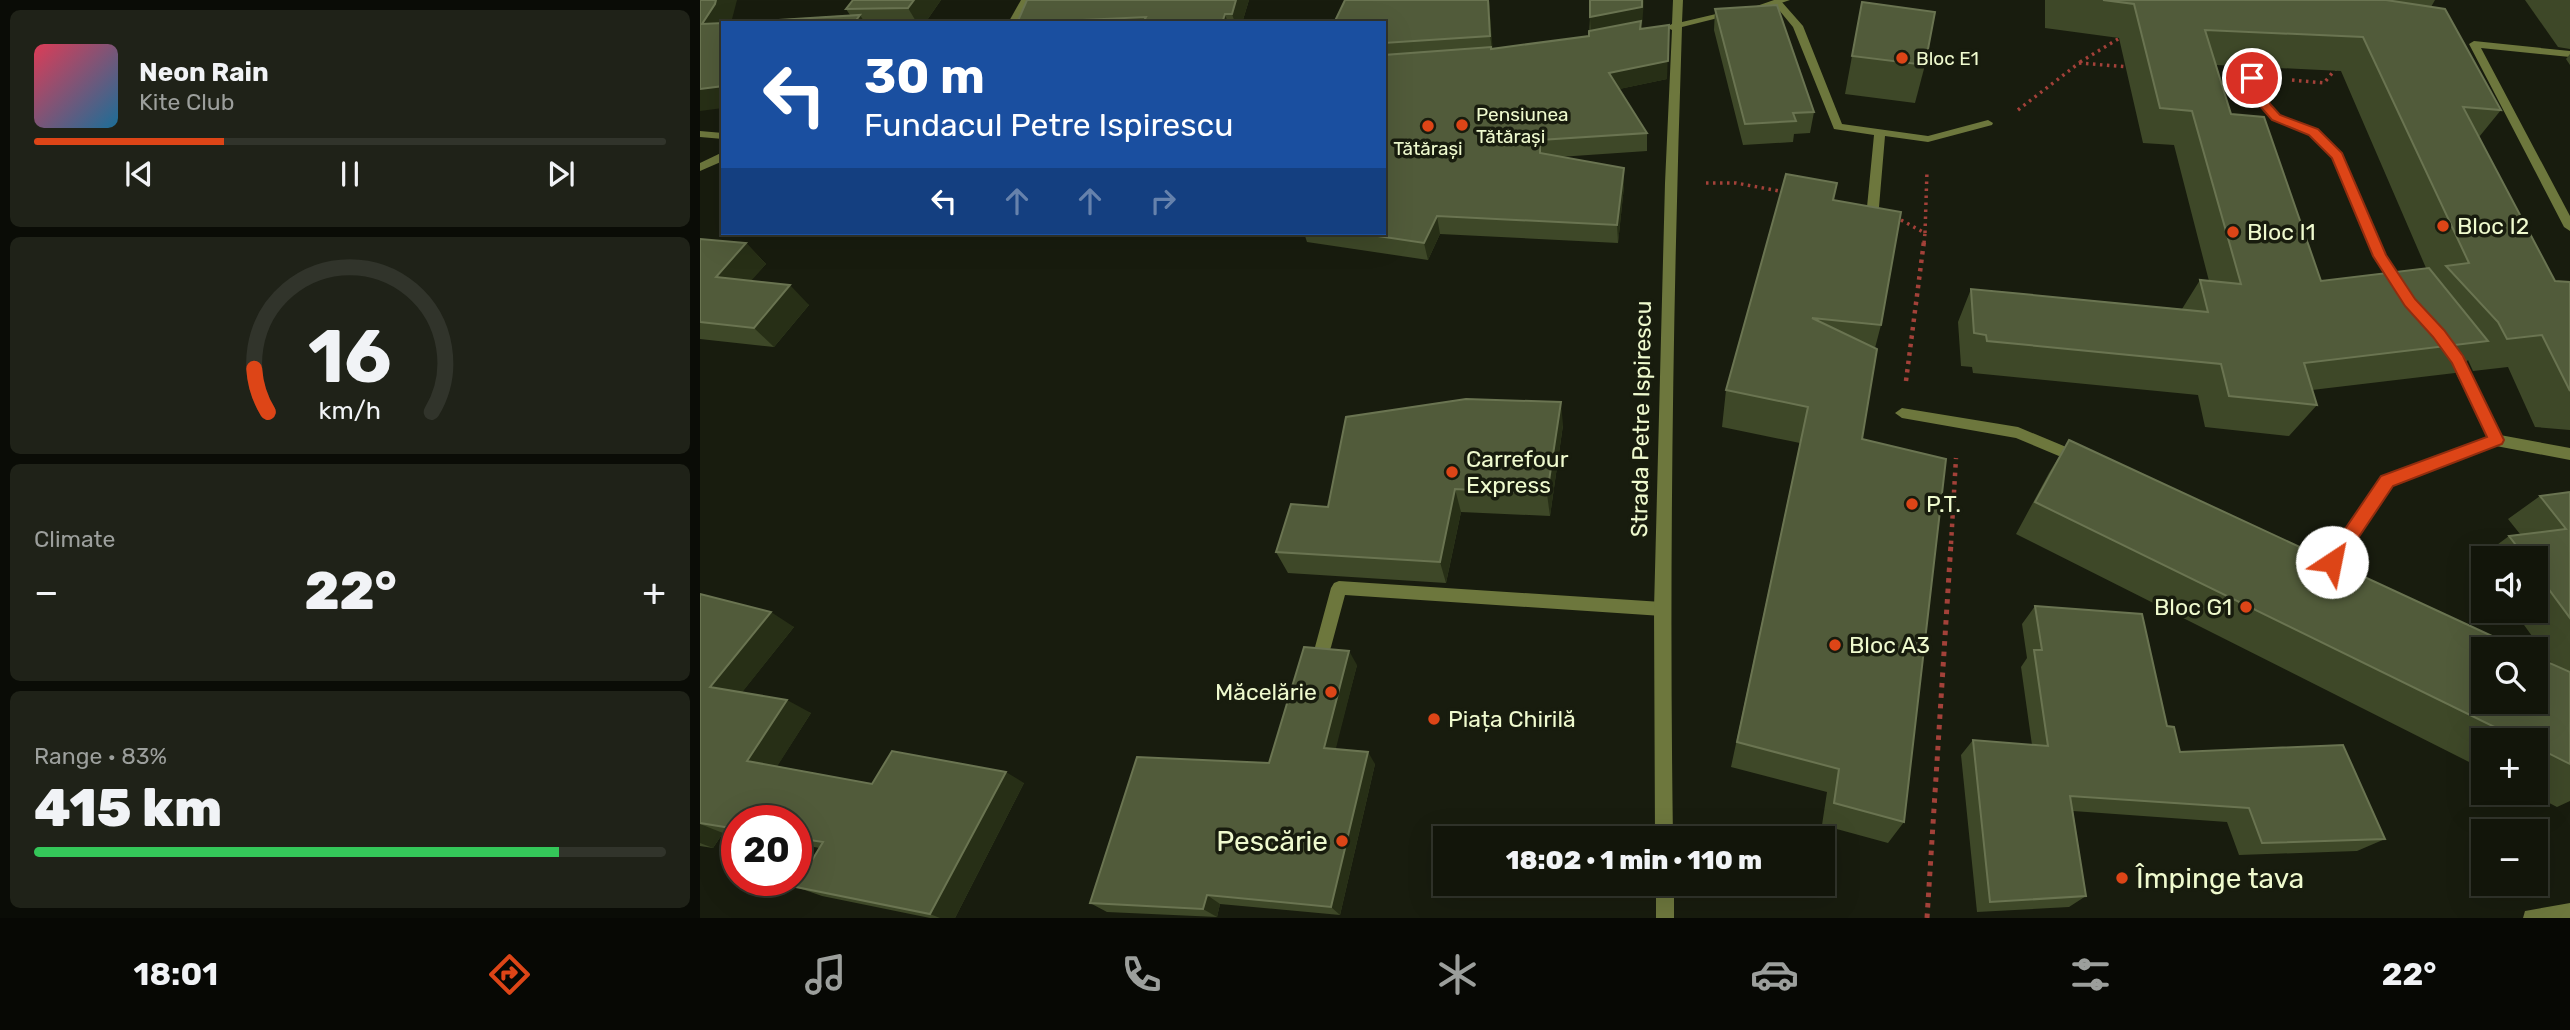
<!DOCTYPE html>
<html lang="en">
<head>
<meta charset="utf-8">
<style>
	:root { --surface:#12150a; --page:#1f2218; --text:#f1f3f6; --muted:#9c9f9c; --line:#31342b; --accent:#dd4517 }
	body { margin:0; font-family:Rubik,sans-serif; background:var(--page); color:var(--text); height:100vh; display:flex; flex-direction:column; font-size:26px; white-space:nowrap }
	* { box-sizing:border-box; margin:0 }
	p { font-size:23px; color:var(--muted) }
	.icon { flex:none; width:38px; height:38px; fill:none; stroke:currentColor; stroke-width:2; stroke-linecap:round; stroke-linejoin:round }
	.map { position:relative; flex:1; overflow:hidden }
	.side { display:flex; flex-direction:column; gap:10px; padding:10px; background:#0a0c06; width:700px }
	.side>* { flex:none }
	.top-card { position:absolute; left:21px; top:21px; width:665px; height:214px; border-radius:0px; box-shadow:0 7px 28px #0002,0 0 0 2px var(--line); background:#1a4fa0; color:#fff; overflow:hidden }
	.fabs { position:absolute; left:1771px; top:546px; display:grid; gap:14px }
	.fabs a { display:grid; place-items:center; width:77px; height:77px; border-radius:0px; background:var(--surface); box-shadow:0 7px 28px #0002,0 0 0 2px var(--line); font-size:35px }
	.speed { position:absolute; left:21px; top:805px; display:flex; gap:14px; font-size:35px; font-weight:700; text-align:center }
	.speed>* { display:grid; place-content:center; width:91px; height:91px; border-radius:50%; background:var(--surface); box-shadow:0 7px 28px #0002,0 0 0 2px var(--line); line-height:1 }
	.speed .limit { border:10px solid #d22; background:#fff; color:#111 }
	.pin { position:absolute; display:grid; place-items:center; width:60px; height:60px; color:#fff; margin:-30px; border:4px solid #fff; border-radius:50%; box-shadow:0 2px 7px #0007 }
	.me { position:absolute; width:77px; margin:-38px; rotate:34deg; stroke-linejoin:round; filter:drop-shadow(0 0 5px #0008) }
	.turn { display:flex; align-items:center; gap:24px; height:147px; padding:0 28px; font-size:32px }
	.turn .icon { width:91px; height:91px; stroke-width:2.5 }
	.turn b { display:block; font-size:49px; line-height:60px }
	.lanes { display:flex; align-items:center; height:66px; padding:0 28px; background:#0003; justify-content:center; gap:35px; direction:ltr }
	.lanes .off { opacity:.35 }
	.big { font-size:52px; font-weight:800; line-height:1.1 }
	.side .widget { flex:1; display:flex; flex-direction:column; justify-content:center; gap:10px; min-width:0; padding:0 24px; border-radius:10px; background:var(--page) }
	.side .dial { align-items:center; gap:0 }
	.dial svg { height:182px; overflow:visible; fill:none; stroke:var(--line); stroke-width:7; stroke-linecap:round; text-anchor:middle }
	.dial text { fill:var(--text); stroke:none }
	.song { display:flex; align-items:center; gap:21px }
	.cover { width:84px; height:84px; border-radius:10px; background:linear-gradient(135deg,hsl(350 70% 55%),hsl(200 70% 35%)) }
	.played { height:7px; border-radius:4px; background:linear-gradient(90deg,var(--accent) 30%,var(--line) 30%) }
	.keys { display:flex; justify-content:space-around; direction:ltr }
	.heat { display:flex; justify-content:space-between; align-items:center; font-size:38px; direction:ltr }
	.charge { height:10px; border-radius:5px; background:linear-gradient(90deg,#34c759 83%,var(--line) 0) }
	.trip { position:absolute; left:733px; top:826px; width:402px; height:70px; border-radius:0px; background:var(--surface); box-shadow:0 7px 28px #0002,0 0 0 2px var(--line); font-weight:800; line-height:70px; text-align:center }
	.tab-bar { display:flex; height:112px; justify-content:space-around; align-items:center; background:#070804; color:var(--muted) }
	.tab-bar .icon { width:49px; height:49px }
	.tab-bar .on { color:var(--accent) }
	.tab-bar b { font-size:32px; color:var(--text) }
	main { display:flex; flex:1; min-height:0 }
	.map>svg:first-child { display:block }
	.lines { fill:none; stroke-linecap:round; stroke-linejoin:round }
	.path-far2 { stroke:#a34139; stroke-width:3.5; stroke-dasharray:2.5 4.5; stroke-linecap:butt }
	.path-far1 { stroke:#a34139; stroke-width:4.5; stroke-dasharray:3.5 5; stroke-linecap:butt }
	.path { stroke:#a34139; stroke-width:5; stroke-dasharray:4.5 6; stroke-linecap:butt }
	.lane { fill:#6d773d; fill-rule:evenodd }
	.street { fill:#6d773d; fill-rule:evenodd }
	.wall { fill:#3e4828; fill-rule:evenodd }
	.shaded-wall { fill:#272f16 }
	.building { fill:#515b3a; stroke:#6a7451; stroke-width:2 }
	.route { fill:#dd4517; stroke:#902d0f; stroke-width:2 }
	.poi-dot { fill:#dd4517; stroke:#181c0e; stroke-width:2.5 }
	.labels { text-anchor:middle; stroke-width:7; stroke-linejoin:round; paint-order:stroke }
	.far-poi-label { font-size:19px; fill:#efface; stroke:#181c0e; text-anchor:start }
	.poi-label { font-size:23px; fill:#efface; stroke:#181c0e; text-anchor:start }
	.street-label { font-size:23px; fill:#efface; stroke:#181c0e }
	.near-poi-label { font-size:28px; fill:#efface; stroke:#181c0e; text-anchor:end }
</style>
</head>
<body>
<main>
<section class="side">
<div class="widget">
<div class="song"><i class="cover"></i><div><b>Neon Rain</b><p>Kite Club</p></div></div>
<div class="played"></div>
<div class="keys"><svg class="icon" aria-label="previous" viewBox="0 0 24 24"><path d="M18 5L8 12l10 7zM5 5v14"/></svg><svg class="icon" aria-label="pause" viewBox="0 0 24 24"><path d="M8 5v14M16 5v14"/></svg><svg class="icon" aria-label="next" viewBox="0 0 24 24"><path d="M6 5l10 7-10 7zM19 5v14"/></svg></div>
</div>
<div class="widget dial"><svg viewBox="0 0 100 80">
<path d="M14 69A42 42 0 1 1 86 69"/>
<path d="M14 69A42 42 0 0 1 8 50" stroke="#dd4517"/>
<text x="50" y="56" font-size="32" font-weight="700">16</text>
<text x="50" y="72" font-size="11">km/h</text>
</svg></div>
<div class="widget"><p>Climate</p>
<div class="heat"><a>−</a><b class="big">22°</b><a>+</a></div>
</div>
<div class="widget"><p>Range · 83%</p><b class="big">415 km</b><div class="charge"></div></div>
</section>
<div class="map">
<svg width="1870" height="918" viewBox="0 0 1870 918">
	<rect width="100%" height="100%" fill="#181c0e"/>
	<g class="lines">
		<g class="path-far2">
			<path d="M 1380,62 L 1423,36"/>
			<path d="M 1592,80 L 1624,83 L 1638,66"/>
			<path d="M 1318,110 L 1379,63 L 1429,67"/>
			<path d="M 1006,183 L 1036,183 L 1085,192"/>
			<path d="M 1201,220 L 1225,233 L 1224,243"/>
			<path d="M 1225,233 L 1227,171"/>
		</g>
		<g class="path-far1">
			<path d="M 1206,381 L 1224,241"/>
			<path d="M 1251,544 L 1256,458"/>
		</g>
		<path class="path" d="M 1227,918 L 1251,543"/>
		<g class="lane">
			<path d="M 1075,1 L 1081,1 L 1103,26 L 1142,124 L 1228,136 L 1288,120 L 1293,123 L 1292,125 L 1228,142 L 1185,136 L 1179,207 L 1173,211 L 1169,210 L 1167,207 L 1174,135 L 1134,129 L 1093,27 L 1075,5 Z"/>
			<path d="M 1774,41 L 1870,51 L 1870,57 L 1781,48 L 1870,216 L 1870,231 L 1864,227 L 1769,44 Z"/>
			<path d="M 1552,75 L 1556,76 L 1570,104 L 1580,115 L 1617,130 L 1642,153 L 1686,255 L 1706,288 L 1704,291 L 1696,291 L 1674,256 L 1633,158 L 1609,134 L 1572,119 L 1560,105 L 1547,78 Z"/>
			<path d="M 1752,348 L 1757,350 L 1800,435 L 1870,448 L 1870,460 L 1796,446 L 1692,485 L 1637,567 L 1632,569 L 1612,561 L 1610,556 L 1612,551 L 1617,549 L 1629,554 L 1682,477 L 1788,437 L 1746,353 Z"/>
			<path d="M 1202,408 L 1318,427 L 1383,454 L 1385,458 L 1383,462 L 1378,464 L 1316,438 L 1202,418 L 1195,413 Z"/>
			<path d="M 639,581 L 962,602 L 967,604 L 970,609 L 967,614 L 962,616 L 645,595 L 631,647 L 629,652 L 623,654 L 617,652 L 615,647 L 631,588 L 634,583 Z"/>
		</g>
		<g class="street">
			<path d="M 321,0 L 331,0 L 318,23 L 308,23 Z"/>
			<path d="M 973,0 L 983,0 L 982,22 L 1033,10 L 1038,13 L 982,27 C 973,298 969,568 973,838 L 955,838 L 954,609 L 965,183 L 972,30 L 966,27 L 972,24 Z"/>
			<path d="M 1074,0 L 1090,0 L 1053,12 L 1048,9 Z"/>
			<path d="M 0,131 L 23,133 L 23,139 L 0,137 Z"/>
			<path d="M 23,152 L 23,161 L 0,171 L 0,163 Z"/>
			<rect x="956" y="884" width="18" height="34"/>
			<path d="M 1870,903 L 1870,918 L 1823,918 L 1825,911 Z"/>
		</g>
	</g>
	<g class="wall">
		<path d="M 153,0 L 241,0 L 225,23 L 23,23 L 150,15 L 146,9 Z"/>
		<path d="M 549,0 L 542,23 L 317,23 Z"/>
		<path d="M 645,0 L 789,0 L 792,49 L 889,36 L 890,17 L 942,27 L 941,29 L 967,79 L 919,89 L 947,133 L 947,151 L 859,157 L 924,168 L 924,186 L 918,243 L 740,234 L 728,260 L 607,242 L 604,233 L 684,233 L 684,23 Z"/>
		<path d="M 1345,0 L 1735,0 L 1731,7 L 1801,110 L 1779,137 L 1855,281 L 1870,282 L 1870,430 L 1835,427 L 1808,367 L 1773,371 L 1768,360 L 1755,373 L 1612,390 L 1617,405 L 1589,436 L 1505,427 L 1498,395 L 1273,373 L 1272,367 L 1261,366 L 1258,322 L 1271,289 L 1482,309 L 1500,280 L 1509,281 L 1474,145 L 1443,143 L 1419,38 L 1345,28 ZM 1516,65 L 1641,71 L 1726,268 L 1621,281 L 1531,114 Z"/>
		<path d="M 1825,0 L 1870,0 L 1870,49 L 1858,47 Z"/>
		<path d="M 1162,2 L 1225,65 L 1215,103 L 1145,94 Z"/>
		<path d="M 1015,9 L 1114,112 L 1110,133 L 1094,134 L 1093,142 L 1043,145 L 1014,30 Z"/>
		<path d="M 1870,54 L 1870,65 L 1866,59 Z"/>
		<path d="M 1133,201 L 1181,325 L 1175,348 L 1162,439 L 1204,822 L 1188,843 L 1122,825 L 1127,792 L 1031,767 L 1100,443 L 1022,427 L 1026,390 Z"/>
		<path d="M 0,239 L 46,243 L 66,264 L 51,280 L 109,305 L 74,347 L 0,339 Z"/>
		<path d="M 863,425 L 850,516 L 761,512 L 746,583 L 588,573 L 576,552 Z"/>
		<path d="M 1369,440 L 1852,664 L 1814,611 L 1836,611 L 1836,558 L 1783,558 L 1783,567 L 1778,559 L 1809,536 L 1820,534 L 1808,519 L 1840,496 L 1870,492 L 1870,801 L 1857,807 L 1830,793 L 1836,793 L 1836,740 L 1783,740 L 1783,769 L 1316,534 L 1349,473 Z"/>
		<path d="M 0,594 L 94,627 L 42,692 L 111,713 L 77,766 L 172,784 L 324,783 L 255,918 L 230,918 L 122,896 L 96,887 L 120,848 L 96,844 L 96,821 L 37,821 L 37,835 L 23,833 L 13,848 L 0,846 Z"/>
		<path d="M 1335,606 L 1467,726 L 1480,752 L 1685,839 L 1657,851 L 1539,855 L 1527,822 L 1373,811 L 1386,896 L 1369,907 L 1277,912 L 1261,755 L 1273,740 L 1332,745 L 1321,667 L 1327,658 L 1322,624 Z"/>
		<path d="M 657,665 L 635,749 L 675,764 L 640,915 L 520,904 L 517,917 L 407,912 L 390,903 L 569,763 Z"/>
	</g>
	<g class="shaded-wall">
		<path d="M 16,0 L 37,0 L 31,23 L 2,24 Z"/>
		<path d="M 214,0 L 241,0 L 225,23 L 217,23 L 208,8 Z"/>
		<path d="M 536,0 L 549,0 L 542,23 L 535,23 L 532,14 Z"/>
		<path d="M 788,0 L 789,0 L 793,53 L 790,36 Z"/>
		<path d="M 944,0 L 942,27 L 891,38 L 890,17 Z"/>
		<path d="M 525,14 L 528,23 L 522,23 Z"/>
		<path d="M 160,15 L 165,23 L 154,23 Z"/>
		<path d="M 969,25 L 967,79 L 910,91 L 909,73 Z"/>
		<path d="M 23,86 L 23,108 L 0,111 L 0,89 Z"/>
		<path d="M 924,168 L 924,186 L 918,243 L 917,225 Z"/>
		<path d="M 737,216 L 740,234 L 728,260 L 724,243 Z"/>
		<path d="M 46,243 L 66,264 L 37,297 L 16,277 Z"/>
		<path d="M 90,285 L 109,305 L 74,347 L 54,328 Z"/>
		<path d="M 861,402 L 863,425 L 850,516 L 847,494 Z"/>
		<path d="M 755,489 L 761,512 L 746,583 L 740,562 Z"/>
		<path d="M 71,612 L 94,627 L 36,700 L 10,687 Z"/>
		<path d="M 649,651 L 657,665 L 633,760 L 624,748 Z"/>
		<path d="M 87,700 L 111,713 L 73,773 L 47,761 Z"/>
		<path d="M 668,752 L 675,764 L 640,915 L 631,907 Z"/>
		<path d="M 306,772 L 324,783 L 255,918 L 240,918 L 230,914 Z"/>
		<path d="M 0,824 L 23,833 L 13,848 L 0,843 Z"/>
		<path d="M 507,895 L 520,904 L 517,917 L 503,909 Z"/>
	</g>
	<g class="building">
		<path d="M 0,0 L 16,0 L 15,4 L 2,24 L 23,23 L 23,86 L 0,89 Z"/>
		<path d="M 153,0 L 214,0 L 208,8 L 146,9 Z"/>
		<path d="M 327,0 L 536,0 L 532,14 L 525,14 L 522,23 L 443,23 L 446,17 L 317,23 Z"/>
		<path d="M 645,0 L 788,0 L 790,36 L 684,43 L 684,23 L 634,23 Z"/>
		<path d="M 890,0 L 942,0 L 942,7 L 890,17 Z"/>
		<path d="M 1403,0 L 1686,0 L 1745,9 L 1801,110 L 1763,107 L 1855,281 L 1870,282 L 1870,391 L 1842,335 L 1807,339 L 1798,322 L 1746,266 L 1769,263 L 1663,37 L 1505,30 L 1531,114 L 1564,117 L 1621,281 L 1729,268 L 1788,341 L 1604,363 L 1617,405 L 1529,396 L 1521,364 L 1287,341 L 1286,335 L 1274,333 L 1271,289 L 1508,312 L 1500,280 L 1541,284 L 1492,111 L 1460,108 L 1434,4 Z"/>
		<path d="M 1162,2 L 1235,12 L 1225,65 L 1152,56 Z"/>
		<path d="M 1077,5 L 1114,112 L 1093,113 L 1096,121 L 1045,124 L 1015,9 Z"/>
		<path d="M 160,15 L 154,23 L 31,23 Z"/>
		<path d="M 941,21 L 940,29 L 969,25 L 968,61 L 909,73 L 947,133 L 840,140 L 840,153 L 924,168 L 917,225 L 737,216 L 724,243 L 658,233 L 684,233 L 684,55 L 791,47 L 791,49 L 889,36 L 889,31 Z"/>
		<path d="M 1086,174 L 1137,183 L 1133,200 L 1201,212 L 1181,325 L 1112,318 L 1177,349 L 1162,439 L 1246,459 L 1204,822 L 1134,803 L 1139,769 L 1037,742 L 1108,407 L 1026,390 Z"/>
		<path d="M 0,239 L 46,243 L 16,277 L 90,285 L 54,328 L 0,322 Z"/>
		<path d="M 766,399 L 861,402 L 847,494 L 755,489 L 740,562 L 576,552 L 591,504 L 628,507 L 646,417 Z"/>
		<path d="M 1369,440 L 1820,649 L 1783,649 L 1783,702 L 1836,702 L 1836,657 L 1870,672 L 1870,764 L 1836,747 L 1836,740 L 1821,740 L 1335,502 Z"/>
		<path d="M 1870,492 L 1870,618 L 1836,572 L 1836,558 L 1826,558 L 1809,536 L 1866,529 L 1840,496 Z"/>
		<path d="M 0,594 L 71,612 L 10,687 L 87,700 L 47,761 L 172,784 L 192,751 L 306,772 L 230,914 L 96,887 L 123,842 L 96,838 L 96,821 L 37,821 L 37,829 L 0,823 Z"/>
		<path d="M 1335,606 L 1442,614 L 1467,726 L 1474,727 L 1480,752 L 1643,745 L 1685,839 L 1562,843 L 1549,808 L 1370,796 L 1386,896 L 1290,902 L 1273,740 L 1348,746 L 1334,650 L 1342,650 Z"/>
		<path d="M 604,647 L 649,651 L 624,748 L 668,752 L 631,907 L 507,895 L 503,909 L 390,903 L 437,757 L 569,763 Z"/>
	</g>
	<path class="route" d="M 1548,75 L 1556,75 L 1570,104 L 1580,115 L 1618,129 L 1642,153 L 1686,255 L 1715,299 L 1744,330 L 1763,356 L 1804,440 L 1802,444 L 1693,486 L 1638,568 L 1632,570 L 1626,568 L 1624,562 L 1626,557 L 1681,476 L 1787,437 L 1752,363 L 1733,337 L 1705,306 L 1673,256 L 1632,158 L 1609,135 L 1572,120 L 1559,105 L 1546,78 Z"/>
	<g class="poi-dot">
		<circle cx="1202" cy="58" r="7"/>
		<circle cx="762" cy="125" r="7"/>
		<circle cx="728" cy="126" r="7"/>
		<circle cx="1743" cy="226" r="7"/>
		<circle cx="1533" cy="232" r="7"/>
		<circle cx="752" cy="472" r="7"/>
		<circle cx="1212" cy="504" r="7"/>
		<circle cx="1546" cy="607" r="7"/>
		<circle cx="1135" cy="645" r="7"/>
		<circle cx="631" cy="692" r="7"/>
		<circle cx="734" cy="719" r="7"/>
		<circle cx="642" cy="841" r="7"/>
		<circle cx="1422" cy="878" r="7"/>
	</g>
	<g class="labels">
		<g class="far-poi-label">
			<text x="1216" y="65">Bloc E1</text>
			<text x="776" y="121">Pensiunea<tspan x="776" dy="22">Tătărași</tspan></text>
			<text x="728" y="155" text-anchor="middle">Tătărași</text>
		</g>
		<g class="poi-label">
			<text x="1757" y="234">Bloc I2</text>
			<text x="1547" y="240">Bloc I1</text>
			<text x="766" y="467">Carrefour<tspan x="766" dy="26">Express</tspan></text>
			<text x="1226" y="512">P.T.</text>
			<text x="1532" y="615" text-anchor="end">Bloc G1</text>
			<text x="1149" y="653">Bloc A3</text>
			<text x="617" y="700" text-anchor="end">Măcelărie</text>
			<text x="748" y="727">Piața Chirilă</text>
		</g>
		<g class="street-label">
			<text transform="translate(941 419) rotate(-89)" y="8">Strada Petre Ispirescu</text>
		</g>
		<g class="near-poi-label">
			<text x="628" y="851">Pescărie</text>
			<text x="1436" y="888" text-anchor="start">Împinge tava</text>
		</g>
	</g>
</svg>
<div class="fabs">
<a><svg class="icon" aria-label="sound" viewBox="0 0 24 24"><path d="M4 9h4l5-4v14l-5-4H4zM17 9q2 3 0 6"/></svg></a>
<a><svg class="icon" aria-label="search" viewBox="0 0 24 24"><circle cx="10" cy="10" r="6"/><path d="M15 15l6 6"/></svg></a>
<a>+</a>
<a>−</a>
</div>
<div class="speed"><div class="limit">20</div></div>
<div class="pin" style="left:1552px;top:78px;background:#d93025"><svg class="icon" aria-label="arrive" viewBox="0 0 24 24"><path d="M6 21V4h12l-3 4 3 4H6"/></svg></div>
<svg class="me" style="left:1632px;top:562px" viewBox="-20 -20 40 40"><circle r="19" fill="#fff"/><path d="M0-13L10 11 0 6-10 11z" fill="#dd4517"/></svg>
<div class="trip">18:02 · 1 min · 110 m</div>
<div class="top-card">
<div class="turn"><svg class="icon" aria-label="left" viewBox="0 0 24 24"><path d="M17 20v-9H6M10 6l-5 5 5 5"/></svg><div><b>30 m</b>Fundacul Petre Ispirescu</div></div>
<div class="lanes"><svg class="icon" aria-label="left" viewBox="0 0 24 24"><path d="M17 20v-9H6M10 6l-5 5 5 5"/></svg><svg class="icon off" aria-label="ahead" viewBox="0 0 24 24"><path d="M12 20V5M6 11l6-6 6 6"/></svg><svg class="icon off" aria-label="ahead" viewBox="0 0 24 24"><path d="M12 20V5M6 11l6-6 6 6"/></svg><svg class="icon off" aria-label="right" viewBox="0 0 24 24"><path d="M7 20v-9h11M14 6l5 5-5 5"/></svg></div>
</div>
</div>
</main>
<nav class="tab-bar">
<b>18:01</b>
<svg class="icon on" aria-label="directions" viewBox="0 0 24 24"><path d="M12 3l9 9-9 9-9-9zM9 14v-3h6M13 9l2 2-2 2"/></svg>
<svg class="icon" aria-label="music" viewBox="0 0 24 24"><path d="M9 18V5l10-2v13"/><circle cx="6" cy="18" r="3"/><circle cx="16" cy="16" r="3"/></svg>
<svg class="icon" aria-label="phone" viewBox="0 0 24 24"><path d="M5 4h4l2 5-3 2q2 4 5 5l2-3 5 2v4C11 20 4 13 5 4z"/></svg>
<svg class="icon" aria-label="climate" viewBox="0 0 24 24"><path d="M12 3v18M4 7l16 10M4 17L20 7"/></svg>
<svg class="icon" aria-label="car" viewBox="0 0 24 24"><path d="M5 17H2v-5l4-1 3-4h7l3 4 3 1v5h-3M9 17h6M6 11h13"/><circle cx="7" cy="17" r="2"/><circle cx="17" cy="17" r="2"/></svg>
<svg class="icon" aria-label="filters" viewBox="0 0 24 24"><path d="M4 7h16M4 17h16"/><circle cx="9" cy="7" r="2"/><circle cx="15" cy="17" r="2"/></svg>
<b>22°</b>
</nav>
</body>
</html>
